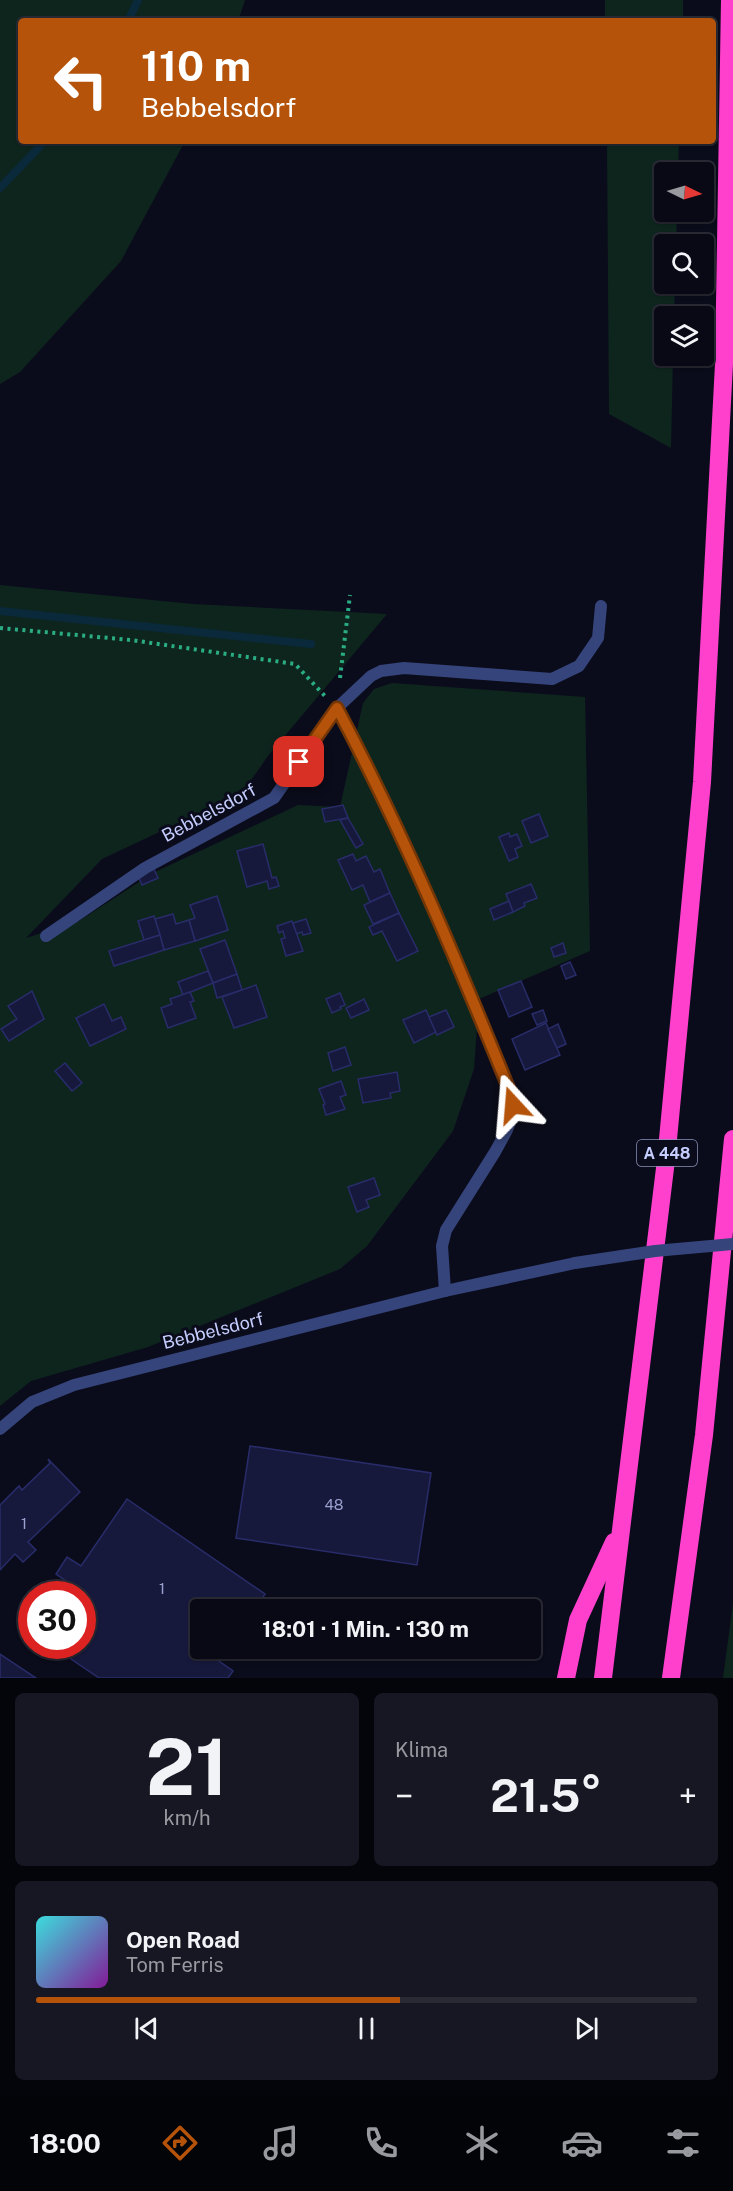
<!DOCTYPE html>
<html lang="de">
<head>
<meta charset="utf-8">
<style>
	:root { --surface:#080914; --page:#161722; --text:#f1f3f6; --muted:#989aa0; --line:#292a34; --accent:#b45309 }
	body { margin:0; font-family:"Public Sans",sans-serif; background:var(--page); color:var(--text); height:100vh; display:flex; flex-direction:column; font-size:22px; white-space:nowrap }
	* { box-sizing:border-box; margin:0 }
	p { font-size:20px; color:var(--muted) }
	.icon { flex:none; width:33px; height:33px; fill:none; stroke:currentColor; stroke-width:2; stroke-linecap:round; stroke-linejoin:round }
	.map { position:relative; height:1678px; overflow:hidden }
	.side { display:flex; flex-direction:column; gap:15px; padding:15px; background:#04050b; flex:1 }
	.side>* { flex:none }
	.hud { position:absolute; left:18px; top:18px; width:698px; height:126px; border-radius:6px; box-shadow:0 2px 4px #0004,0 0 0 2px var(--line); background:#b45309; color:#fff; overflow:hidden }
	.needle { width:39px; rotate:95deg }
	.fabs { position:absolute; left:654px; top:162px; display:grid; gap:12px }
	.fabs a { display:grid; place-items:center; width:60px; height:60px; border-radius:6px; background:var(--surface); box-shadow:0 2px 4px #0004,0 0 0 2px var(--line); font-size:30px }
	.speed { position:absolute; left:18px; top:1581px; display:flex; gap:12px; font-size:30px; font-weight:700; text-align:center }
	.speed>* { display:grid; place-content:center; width:78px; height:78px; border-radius:50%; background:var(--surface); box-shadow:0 2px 4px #0004,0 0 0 2px var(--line); line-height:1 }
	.speed .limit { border:9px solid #d22; background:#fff; color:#111 }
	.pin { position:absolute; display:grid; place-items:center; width:51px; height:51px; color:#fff; margin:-26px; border-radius:12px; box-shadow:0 3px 9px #0006 }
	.me { position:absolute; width:66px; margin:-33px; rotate:341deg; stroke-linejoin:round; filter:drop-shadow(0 0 4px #0008) }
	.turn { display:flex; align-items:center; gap:21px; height:126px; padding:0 24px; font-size:27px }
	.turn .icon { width:78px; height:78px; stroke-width:2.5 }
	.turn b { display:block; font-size:42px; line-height:51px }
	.big { font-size:45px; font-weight:700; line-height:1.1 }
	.side .tile { flex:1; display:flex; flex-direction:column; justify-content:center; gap:9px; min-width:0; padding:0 21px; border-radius:9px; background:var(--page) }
	.side .dial { align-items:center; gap:0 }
	.dial b { font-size:78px; line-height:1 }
	.song { display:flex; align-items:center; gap:18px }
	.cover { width:72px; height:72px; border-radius:9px; background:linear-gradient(135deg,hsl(180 70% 55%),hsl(290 70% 35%)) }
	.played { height:6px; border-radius:3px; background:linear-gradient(90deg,var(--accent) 55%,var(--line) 55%) }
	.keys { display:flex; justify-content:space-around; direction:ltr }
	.heat { display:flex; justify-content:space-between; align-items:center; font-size:33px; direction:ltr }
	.side .tiles { flex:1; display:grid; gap:15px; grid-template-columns:1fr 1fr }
	.tile:last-child { grid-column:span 2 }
	.trip { position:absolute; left:190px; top:1599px; width:351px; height:60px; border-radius:6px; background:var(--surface); box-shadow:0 2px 4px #0004,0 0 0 2px var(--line); font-weight:700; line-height:60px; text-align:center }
	.menu { display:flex; height:96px; justify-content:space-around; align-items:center; background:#030408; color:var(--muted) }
	.menu .icon { width:42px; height:42px }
	.menu .current { color:var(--accent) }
	.menu b { font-size:27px; color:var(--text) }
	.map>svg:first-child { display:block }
	.green { fill:#0e251e }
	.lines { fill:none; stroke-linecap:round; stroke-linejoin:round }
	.stream { stroke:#0a293b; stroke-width:8 }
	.building { fill:#17193c; stroke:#282c69; stroke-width:1.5 }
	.path { stroke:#2bad84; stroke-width:4; stroke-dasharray:3 4.5; stroke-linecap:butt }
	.lane { stroke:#35447b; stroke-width:12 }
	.street { stroke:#35447b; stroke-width:12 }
	.highway { stroke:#ff40cd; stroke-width:18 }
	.street-bridge { stroke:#35447b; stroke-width:12 }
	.route-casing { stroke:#753606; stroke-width:15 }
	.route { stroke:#b45309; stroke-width:10 }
	.labels { text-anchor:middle; stroke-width:6; stroke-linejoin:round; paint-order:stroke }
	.number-label { font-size:15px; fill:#9aa0ce }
	.shield { fill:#0b0c1b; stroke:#8d93bb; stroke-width:1.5 }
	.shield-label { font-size:16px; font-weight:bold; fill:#c5cdff }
	.street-label { font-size:18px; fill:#c5cdff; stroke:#0b0c1b }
</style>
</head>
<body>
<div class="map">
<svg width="733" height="1678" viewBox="0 0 733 1678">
	<rect width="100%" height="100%" fill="#0b0c1b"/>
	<g class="green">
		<path d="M 0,0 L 245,0 L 238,21 L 21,21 L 21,141 L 185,141 L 121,261 L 20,372 L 0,384 Z"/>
		<rect x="605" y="0" width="78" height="21"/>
		<path d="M 607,141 L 679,141 L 678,172 L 664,172 L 664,212 L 677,212 L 676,244 L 664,244 L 664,284 L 675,284 L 674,316 L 664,316 L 664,356 L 673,356 L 671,448 L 609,414 Z"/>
		<path d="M 0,585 L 193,604 L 387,614 L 268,756 L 242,793 L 102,859 L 26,938 L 79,921 L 153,873 L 298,805 L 340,807 L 363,703 L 374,689 L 392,683 L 585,697 L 590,951 L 479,999 L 474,1069 L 453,1131 L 367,1246 L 340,1269 L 148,1347 L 31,1381 L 0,1406 Z"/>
		<path d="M 733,1603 L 733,1678 L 723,1678 Z"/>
	</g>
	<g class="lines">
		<g class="stream">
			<path d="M 128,21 L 138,0"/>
			<path d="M 0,188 L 45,141"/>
			<path d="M 0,611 L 311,644"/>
		</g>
	</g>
	<g class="building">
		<path d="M 343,805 L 348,818 L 325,822 L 322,809 Z"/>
		<path d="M 539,814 L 548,836 L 531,843 L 522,821 Z"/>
		<path d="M 348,818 L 363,844 L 356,848 L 340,820 Z"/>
		<path d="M 509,833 L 510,837 L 517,834 L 522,846 L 515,849 L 518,857 L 509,861 L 499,837 Z"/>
		<path d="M 263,844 L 272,878 L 276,877 L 279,886 L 269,889 L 267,881 L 247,887 L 237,851 Z"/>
		<path d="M 353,854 L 356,861 L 366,856 L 374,872 L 380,869 L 390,893 L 370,902 L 363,885 L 352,890 L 338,860 Z"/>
		<path d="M 154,869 L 158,878 L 142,885 L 138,876 Z"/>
		<path d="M 531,884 L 537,898 L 524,903 L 525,906 L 513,912 L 506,894 Z"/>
		<path d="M 390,893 L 399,913 L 373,924 L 364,905 Z"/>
		<path d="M 217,896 L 228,930 L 195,941 L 189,920 L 195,918 L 190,905 Z"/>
		<path d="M 509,901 L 513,912 L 494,920 L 490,909 Z"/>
		<path d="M 399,913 L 418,951 L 397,961 L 382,931 L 373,935 L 369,927 Z"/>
		<path d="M 173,914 L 176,924 L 189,920 L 195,941 L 164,950 L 155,919 Z"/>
		<path d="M 154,916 L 160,935 L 144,940 L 138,921 Z"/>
		<path d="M 306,919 L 311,933 L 303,935 L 302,932 L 296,934 L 293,923 Z"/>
		<path d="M 292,921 L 303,951 L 286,956 L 281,939 L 285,938 L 283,931 L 279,933 L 277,926 Z"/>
		<path d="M 160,935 L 164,950 L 114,966 L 109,951 Z"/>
		<path d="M 225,940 L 237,974 L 213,983 L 200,949 Z"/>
		<path d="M 563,943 L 566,953 L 554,957 L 551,948 Z"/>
		<path d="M 570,962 L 576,975 L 566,979 L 561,966 Z"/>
		<path d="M 208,971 L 213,983 L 183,995 L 178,982 Z"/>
		<path d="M 237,974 L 242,990 L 217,998 L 213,983 Z"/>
		<path d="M 521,981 L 532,1007 L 509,1017 L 498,990 Z"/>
		<path d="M 256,985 L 267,1017 L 234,1028 L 222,997 Z"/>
		<path d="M 32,991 L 44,1019 L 9,1041 L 1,1029 L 17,1019 L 8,1006 Z"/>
		<path d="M 190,992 L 194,1001 L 190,1002 L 196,1018 L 168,1028 L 161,1008 L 172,1004 L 170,999 Z"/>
		<path d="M 340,993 L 345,1005 L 340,1007 L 341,1009 L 332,1013 L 326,999 Z"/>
		<path d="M 364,999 L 369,1010 L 351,1018 L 346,1008 Z"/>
		<path d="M 104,1004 L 112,1021 L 121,1017 L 126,1029 L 90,1046 L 76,1018 Z"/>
		<path d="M 426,1010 L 436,1032 L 414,1043 L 403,1020 Z"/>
		<path d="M 446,1010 L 454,1027 L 437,1035 L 429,1017 Z"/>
		<path d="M 543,1010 L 547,1021 L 537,1025 L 532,1014 Z"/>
		<path d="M 546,1023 L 560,1055 L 525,1070 L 512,1039 Z"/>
		<path d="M 558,1024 L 566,1044 L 557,1048 L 548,1029 Z"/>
		<path d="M 345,1047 L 351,1065 L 333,1071 L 328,1053 Z"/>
		<path d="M 65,1063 L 82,1083 L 72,1091 L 55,1071 Z"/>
		<path d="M 397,1072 L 400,1091 L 390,1093 L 391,1098 L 363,1103 L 358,1079 Z"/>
		<path d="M 341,1081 L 346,1095 L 340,1097 L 345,1109 L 326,1115 L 323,1105 L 325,1104 L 319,1089 Z"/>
		<path d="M 374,1178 L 380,1195 L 366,1200 L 369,1207 L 357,1212 L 348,1187 Z"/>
		<path d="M 250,1446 L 431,1473 L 417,1565 L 236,1538 Z"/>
		<path d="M 48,1459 L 80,1492 L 28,1542 L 36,1550 L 23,1562 L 15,1554 L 0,1570 L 0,1505 L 19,1486 L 22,1490 L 50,1463 Z"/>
		<path d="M 127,1499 L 265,1594 L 255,1610 L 201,1610 L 201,1648 L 228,1648 L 219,1661 L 233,1671 L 228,1678 L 99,1678 L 52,1646 L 82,1646 L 82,1594 L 62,1594 L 69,1583 L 56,1574 L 67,1557 L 81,1566 Z"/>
		<path d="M 0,1654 L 36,1678 L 0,1678 Z"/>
	</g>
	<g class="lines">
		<g class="path">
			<path d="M 0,628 L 131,640 L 295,664 L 325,696"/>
			<path d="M 340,678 L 350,595"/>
		</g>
		<path class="lane" d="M 337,708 L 371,676 L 381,671 L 404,668 L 552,679 L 579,666 L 598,638 L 601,606"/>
		<g class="street">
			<path d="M 46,936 L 145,868 L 274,798 L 337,708 C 404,832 457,963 511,1094 L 513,1105 L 513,1114 L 507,1130 L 495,1152 L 446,1230 L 442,1246 L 445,1291"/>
			<path d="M 0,1429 L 32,1402 L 74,1385 L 445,1291 L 575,1263"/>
		</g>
		<g class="highway">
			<path d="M 566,1678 L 578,1620 L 614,1542"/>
			<path d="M 603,1678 L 666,1160 L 702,782 L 724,364 L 730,0"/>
			<path d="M 671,1678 L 704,1435 L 733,1139"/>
		</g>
		<path class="street-bridge" d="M 575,1263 L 655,1251 L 733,1244"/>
	</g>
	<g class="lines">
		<g class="route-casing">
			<path id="route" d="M 299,762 L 337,708 C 403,832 458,963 511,1094 L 513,1105"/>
		</g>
		<use href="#route" class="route"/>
	</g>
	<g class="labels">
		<g class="number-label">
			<text x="334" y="1510">48</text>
			<text x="24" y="1529">1</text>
			<text x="162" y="1594">1</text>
		</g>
		<rect class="shield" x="637" y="1140" width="60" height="26" rx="4.5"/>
		<g class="shield-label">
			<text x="667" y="1159">A 448</text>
		</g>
		<g class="street-label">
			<text transform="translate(209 813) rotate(-28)" y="6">Bebbelsdorf</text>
			<text transform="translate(213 1331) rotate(-14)" y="6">Bebbelsdorf</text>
		</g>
	</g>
</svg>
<div class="fabs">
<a><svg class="needle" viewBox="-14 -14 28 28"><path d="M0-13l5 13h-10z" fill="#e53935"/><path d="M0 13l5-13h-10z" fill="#989aa0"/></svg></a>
<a><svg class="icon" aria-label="search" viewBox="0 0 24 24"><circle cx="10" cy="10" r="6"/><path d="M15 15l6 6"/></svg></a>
<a><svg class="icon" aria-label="layers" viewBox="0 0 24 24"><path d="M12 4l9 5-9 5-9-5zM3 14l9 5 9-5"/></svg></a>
</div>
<div class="speed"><div class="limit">30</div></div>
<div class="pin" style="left:299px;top:762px;background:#d93025"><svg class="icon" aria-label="arrive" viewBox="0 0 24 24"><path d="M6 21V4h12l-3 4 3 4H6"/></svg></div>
<svg class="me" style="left:513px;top:1105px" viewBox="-20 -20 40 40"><path d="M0-17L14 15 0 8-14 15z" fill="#b45309" stroke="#fff" stroke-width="4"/></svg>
<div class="trip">18:01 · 1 Min. · 130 m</div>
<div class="hud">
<div class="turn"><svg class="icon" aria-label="left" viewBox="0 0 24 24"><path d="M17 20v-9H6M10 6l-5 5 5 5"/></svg><div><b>110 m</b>Bebbelsdorf</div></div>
</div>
</div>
<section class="side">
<div class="tiles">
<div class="tile dial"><b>21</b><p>km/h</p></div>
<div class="tile"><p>Klima</p>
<div class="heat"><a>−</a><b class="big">21.5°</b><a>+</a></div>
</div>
<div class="tile">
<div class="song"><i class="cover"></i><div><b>Open Road</b><p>Tom Ferris</p></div></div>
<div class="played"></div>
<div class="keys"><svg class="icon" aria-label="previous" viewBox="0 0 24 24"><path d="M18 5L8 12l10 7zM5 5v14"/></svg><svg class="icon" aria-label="pause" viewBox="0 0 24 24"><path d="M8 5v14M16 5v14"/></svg><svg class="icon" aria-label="next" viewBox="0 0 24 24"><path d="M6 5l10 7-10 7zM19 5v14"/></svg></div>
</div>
</div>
</section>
<nav class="menu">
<b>18:00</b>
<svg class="icon current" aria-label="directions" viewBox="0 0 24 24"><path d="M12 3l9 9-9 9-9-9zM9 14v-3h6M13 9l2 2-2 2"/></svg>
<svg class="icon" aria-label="music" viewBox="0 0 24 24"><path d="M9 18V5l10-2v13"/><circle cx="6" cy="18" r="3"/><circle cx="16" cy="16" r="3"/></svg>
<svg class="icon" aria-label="phone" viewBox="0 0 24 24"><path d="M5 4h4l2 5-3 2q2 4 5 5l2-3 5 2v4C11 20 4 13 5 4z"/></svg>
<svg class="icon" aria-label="climate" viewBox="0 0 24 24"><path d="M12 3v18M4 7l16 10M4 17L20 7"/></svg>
<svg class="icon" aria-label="car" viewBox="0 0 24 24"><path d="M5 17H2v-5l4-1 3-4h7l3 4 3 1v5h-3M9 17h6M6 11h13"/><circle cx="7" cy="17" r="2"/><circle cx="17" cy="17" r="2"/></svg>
<svg class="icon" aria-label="filters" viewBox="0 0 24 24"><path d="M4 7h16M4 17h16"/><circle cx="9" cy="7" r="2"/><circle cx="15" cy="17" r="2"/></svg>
</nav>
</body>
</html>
